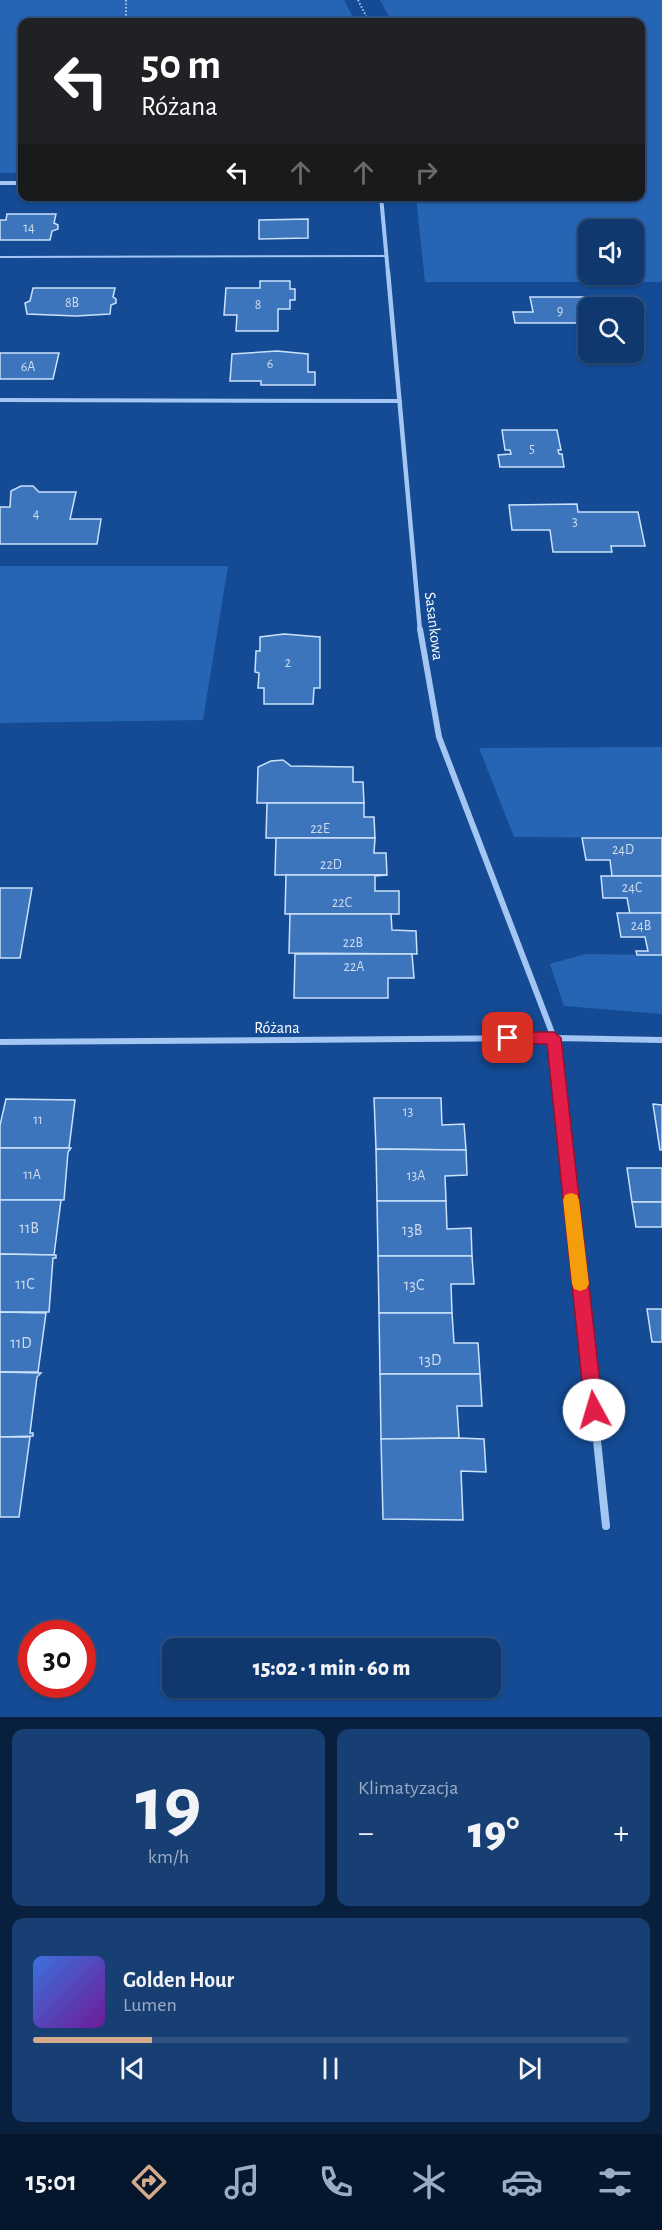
<!DOCTYPE html>
<html lang="pl">
<head>
<meta charset="utf-8">
<style>
	:root { --surface:#0f386f; --page:#183f74; --text:#f1f3f6; --muted:#9bacc3; --line:#2f5282; --accent:#d6ab8b }
	body { margin:0; font-family:"Alegreya Sans",sans-serif; background:var(--page); color:var(--text); height:100vh; display:flex; flex-direction:column; font-size:22px; white-space:nowrap }
	* { box-sizing:border-box; margin:0 }
	p { font-size:20px; color:var(--muted) }
	.icon { flex:none; width:33px; height:33px; fill:none; stroke:currentColor; stroke-width:2; stroke-linecap:round; stroke-linejoin:round }
	.map { position:relative; height:1717px; overflow:hidden }
	.panel { display:flex; flex-direction:column; gap:12px; padding:12px; background:#081f3d; flex:1 }
	.panel>* { flex:none }
	.guide { position:absolute; left:18px; top:18px; width:627px; height:183px; border-radius:12px; box-shadow:0 2px 4px #0004,0 0 0 2px var(--line); background:#202124; color:#fff; overflow:hidden }
	.tools { position:absolute; left:578px; top:219px; display:grid; gap:12px }
	.tools a { display:grid; place-items:center; width:66px; height:66px; border-radius:12px; background:var(--surface); box-shadow:0 2px 4px #0004,0 0 0 2px var(--line); font-size:30px }
	.speed { position:absolute; left:18px; top:1620px; display:flex; gap:12px; font-size:30px; font-weight:700; text-align:center }
	.speed>* { display:grid; place-content:center; width:78px; height:78px; border-radius:50%; background:var(--surface); box-shadow:0 2px 4px #0004,0 0 0 2px var(--line); line-height:1 }
	.speed .limit { border:9px solid #d22; background:#fff; color:#111 }
	.pin { position:absolute; display:grid; place-items:center; width:51px; height:51px; color:#fff; margin:-26px; border-radius:12px; box-shadow:0 3px 9px #0006 }
	.me { position:absolute; width:66px; margin:-33px; rotate:354deg; stroke-linejoin:round; filter:drop-shadow(0 0 4px #0008) }
	.turn { display:flex; align-items:center; gap:21px; height:126px; padding:0 24px; font-size:27px }
	.turn .icon { width:78px; height:78px; stroke-width:2.5 }
	.turn b { display:block; font-size:42px; line-height:51px }
	.lanes { display:flex; align-items:center; height:57px; padding:0 24px; background:#0003; justify-content:center; gap:30px; direction:ltr }
	.lanes .off { opacity:.35 }
	.big { font-size:45px; font-weight:800; line-height:1.1 }
	.panel .widget { flex:1; display:flex; flex-direction:column; justify-content:center; gap:9px; min-width:0; padding:0 21px; border-radius:12px; background:var(--page) }
	.panel .dial { align-items:center; gap:0 }
	.dial b { font-size:78px; line-height:1 }
	.song { display:flex; align-items:center; gap:18px }
	.cover { width:72px; height:72px; border-radius:9px; background:linear-gradient(135deg,hsl(220 70% 55%),hsl(280 70% 35%)) }
	.played { height:6px; border-radius:3px; background:linear-gradient(90deg,var(--accent) 20%,var(--line) 20%) }
	.keys { display:flex; justify-content:space-around; direction:ltr }
	.heat { display:flex; justify-content:space-between; align-items:center; font-size:33px; direction:ltr }
	.panel .tiles { flex:1; display:grid; gap:12px; grid-template-columns:1fr 1fr }
	.widget:last-child { grid-column:span 2 }
	.trip { position:absolute; left:162px; top:1638px; width:339px; height:60px; border-radius:12px; background:var(--surface); box-shadow:0 2px 4px #0004,0 0 0 2px var(--line); font-weight:800; line-height:60px; text-align:center }
	.dock { display:flex; height:96px; justify-content:space-around; align-items:center; background:#06162c; color:var(--muted) }
	.dock .icon { width:42px; height:42px }
	.dock .on { color:var(--accent) }
	.dock b { font-size:27px; color:var(--text) }
	.map>svg:first-child { display:block }
	.green { fill:#2665b3; fill-rule:evenodd }
	.building { fill:#3d75bc; stroke:#cae1fc; stroke-width:1.5 }
	.lines { fill:none; stroke-linecap:round; stroke-linejoin:round }
	.path { stroke:#a3c6f2; stroke-width:2; stroke-dasharray:1.5 2; stroke-linecap:butt }
	.service-far1 { stroke:#a3c6f2; stroke-width:2 }
	.service { stroke:#a3c6f2; stroke-width:4 }
	.minor-far3 { stroke:#a3c6f2; stroke-width:4 }
	.minor-far2 { stroke:#a3c6f2; stroke-width:4.5 }
	.minor-far1 { stroke:#a3c6f2; stroke-width:6 }
	.minor { stroke:#a3c6f2; stroke-width:8 }
	.route { fill:#e11d48; stroke:#92132f; stroke-width:1.5 }
	.slow { fill:#f59e0b }
	.labels { text-anchor:middle; stroke-width:6; stroke-linejoin:round; paint-order:stroke }
	.number-label { font-size:14px; fill:#cedcee }
	.street-label { font-size:16px; fill:#fff; stroke:#144b94 }
	.near-number-label { font-size:16px; fill:#cedcee }
</style>
</head>
<body>
<div class="map">
<svg width="662" height="1717" viewBox="0 0 662 1717">
	<rect width="100%" height="100%" fill="#144b94"/>
	<g class="green">
		<path d="M 0,0 L 344,0 L 354,19 L 22,22 L 22,173 L 0,173 Z"/>
		<path d="M 380,0 L 662,0 L 662,282 L 425,282 L 416,197 L 640,196 L 640,22 L 392,22 ZM 588,230 L 633,230 L 633,274 L 588,274 Z"/>
		<path d="M 0,566 L 228,566 L 203,720 L 0,723 Z"/>
		<path d="M 662,747 L 662,838 L 514,837 L 479,748 Z"/>
		<path d="M 585,954 L 662,955 L 662,1014 L 564,1006 L 550,964 Z"/>
	</g>
	<g class="building">
		<path d="M 7,214 L 56,214 L 54,223 L 58,225 L 58,229 L 52,231 L 50,240 L 0,240 L 0,220 L 6,220 Z"/>
		<path d="M 308,219 L 308,238 L 259,239 L 259,220 Z"/>
		<path d="M 260,281 L 290,281 L 290,289 L 295,289 L 295,300 L 290,300 L 290,309 L 278,309 L 278,331 L 236,331 L 237,315 L 224,315 L 226,288 L 260,288 Z"/>
		<path d="M 33,288 L 115,288 L 113,297 L 116,299 L 116,303 L 111,305 L 110,314 L 76,316 L 27,314 L 25,303 L 30,301 Z"/>
		<path d="M 530,297 L 603,297 L 605,308 L 588,308 L 588,323 L 515,323 L 513,312 L 533,312 Z"/>
		<path d="M 277,351 L 308,354 L 308,372 L 315,372 L 315,385 L 261,385 L 261,381 L 230,381 L 232,354 Z"/>
		<path d="M 0,353 L 59,353 L 53,379 L 0,379 Z"/>
		<path d="M 502,430 L 557,430 L 561,450 L 558,450 L 559,454 L 562,454 L 564,467 L 500,467 L 498,455 L 511,454 L 510,450 L 505,450 Z"/>
		<path d="M 21,486 L 33,486 L 39,492 L 76,492 L 70,519 L 101,519 L 97,544 L 0,544 L 0,507 L 10,507 L 11,491 Z"/>
		<path d="M 577,504 L 578,512 L 638,512 L 645,546 L 611,546 L 612,552 L 553,552 L 550,530 L 512,530 L 509,505 Z"/>
		<path d="M 284,634 L 320,637 L 320,688 L 314,688 L 313,704 L 264,704 L 264,688 L 258,688 L 259,673 L 255,672 L 256,651 L 260,651 L 260,637 Z"/>
		<path d="M 283,760 L 291,766 L 353,767 L 353,782 L 363,782 L 364,803 L 257,803 L 258,767 L 271,761 Z"/>
		<path d="M 267,803 L 364,803 L 364,817 L 374,817 L 375,838 L 266,838 Z"/>
		<path d="M 276,838 L 375,838 L 374,853 L 386,853 L 387,875 L 275,875 Z"/>
		<path d="M 582,838 L 662,838 L 662,876 L 612,876 L 610,860 L 586,860 Z"/>
		<path d="M 286,875 L 387,875 L 375,876 L 375,891 L 399,891 L 399,914 L 285,914 Z"/>
		<path d="M 601,876 L 662,876 L 662,913 L 630,914 L 627,898 L 603,898 Z"/>
		<path d="M 0,888 L 32,888 L 20,958 L 0,958 Z"/>
		<path d="M 617,913 L 662,913 L 662,955 L 637,955 L 636,951 L 648,951 L 645,937 L 621,937 Z"/>
		<path d="M 290,914 L 391,914 L 392,930 L 416,931 L 417,954 L 289,953 Z"/>
		<path d="M 295,954 L 412,954 L 414,978 L 388,978 L 388,998 L 294,998 Z"/>
		<path d="M 374,1098 L 441,1098 L 442,1125 L 464,1124 L 466,1150 L 376,1149 Z"/>
		<path d="M 6,1099 L 75,1100 L 69,1148 L 0,1148 L 0,1125 Z"/>
		<path d="M 653,1104 L 662,1105 L 662,1150 L 660,1150 Z"/>
		<path d="M 0,1148 L 71,1148 L 68,1152 L 64,1200 L 0,1200 Z"/>
		<path d="M 376,1149 L 466,1150 L 467,1175 L 445,1176 L 446,1201 L 377,1201 Z"/>
		<path d="M 627,1168 L 662,1168 L 662,1202 L 632,1202 Z"/>
		<path d="M 0,1200 L 61,1200 L 54,1255 L 0,1254 Z"/>
		<path d="M 377,1201 L 446,1201 L 447,1229 L 471,1228 L 472,1256 L 378,1256 Z"/>
		<path d="M 632,1202 L 662,1202 L 662,1227 L 636,1227 Z"/>
		<path d="M 0,1254 L 56,1255 L 56,1258 L 53,1258 L 49,1312 L 0,1312 Z"/>
		<path d="M 378,1256 L 472,1256 L 474,1284 L 451,1284 L 452,1313 L 379,1313 Z"/>
		<path d="M 647,1309 L 662,1309 L 662,1342 L 652,1342 Z"/>
		<path d="M 0,1312 L 46,1313 L 38,1372 L 0,1372 Z"/>
		<path d="M 379,1313 L 452,1313 L 454,1343 L 478,1343 L 480,1374 L 380,1374 Z"/>
		<path d="M 0,1372 L 41,1373 L 37,1377 L 30,1433 L 33,1433 L 33,1436 L 0,1437 Z"/>
		<path d="M 380,1374 L 480,1374 L 482,1406 L 457,1406 L 459,1438 L 381,1439 Z"/>
		<path d="M 0,1437 L 30,1437 L 19,1517 L 0,1517 Z"/>
		<path d="M 459,1438 L 484,1439 L 486,1472 L 461,1471 L 463,1520 L 383,1519 L 381,1439 Z"/>
	</g>
	<g class="lines">
		<g class="path">
			<path d="M 126,0 L 126,22"/>
			<path d="M 358,0 L 369,22"/>
		</g>
		<path class="service-far1" d="M 0,257 L 387,256"/>
		<path class="service" d="M 0,400 L 400,401"/>
		<g class="minor-far3">
			<path d="M 0,183 L 22,183"/>
			<path d="M 381,196 L 388,273"/>
		</g>
		<path class="minor-far2" d="M 388,272 L 420,631"/>
		<g class="minor-far1">
			<path d="M 420,629 L 439,737 L 554,1038 L 561,1101"/>
			<path d="M 0,1042 L 554,1038 L 662,1040"/>
		</g>
		<path class="minor" d="M 561,1099 L 606,1526"/>
	</g>
	<path class="route" d="M 508,1032 L 554,1032 L 561,1038 L 603,1410 L 600,1416 L 594,1418 L 587,1416 L 585,1410 L 547,1044 L 502,1043 L 500,1038 L 502,1034 Z"/>
	<path class="slow" d="M 571,1193 L 577,1195 L 579,1200 L 589,1284 L 586,1289 L 580,1291 L 574,1289 L 572,1284 L 563,1200 L 565,1195 Z"/>
	<g class="labels">
		<g class="number-label">
			<text x="29" y="232">14</text>
			<text x="72" y="307">8B</text>
			<text x="258" y="309">8</text>
			<text x="560" y="315">9</text>
			<text x="270" y="368">6</text>
			<text x="28" y="371">6A</text>
			<text x="532" y="453">5</text>
			<text x="36" y="518">4</text>
			<text x="575" y="526">3</text>
			<text x="288" y="667">2</text>
			<text x="320" y="833">22E</text>
			<text x="623" y="854">24D</text>
			<text x="331" y="869">22D</text>
			<text x="632" y="892">24C</text>
			<text x="342" y="907">22C</text>
			<text x="641" y="930">24B</text>
			<text x="353" y="947">22B</text>
			<text x="354" y="971">22A</text>
			<text x="408" y="1116">13</text>
			<text x="38" y="1124">11</text>
			<text x="32" y="1179">11A</text>
			<text x="416" y="1180">13A</text>
		</g>
		<g class="street-label">
			<text transform="translate(435 626) rotate(83)" y="6">Sasankowa</text>
			<text x="277" y="1033">Różana</text>
		</g>
		<g class="near-number-label">
			<text x="29" y="1233">11B</text>
			<text x="412" y="1235">13B</text>
			<text x="25" y="1289">11C</text>
			<text x="414" y="1290">13C</text>
			<text x="21" y="1348">11D</text>
			<text x="430" y="1365">13D</text>
		</g>
	</g>
</svg>
<div class="tools">
<a><svg class="icon" aria-label="sound" viewBox="0 0 24 24"><path d="M4 9h4l5-4v14l-5-4H4zM17 9q2 3 0 6"/></svg></a>
<a><svg class="icon" aria-label="search" viewBox="0 0 24 24"><circle cx="10" cy="10" r="6"/><path d="M15 15l6 6"/></svg></a>
</div>
<div class="speed"><div class="limit">30</div></div>
<div class="pin" style="left:508px;top:1038px;background:#d93025"><svg class="icon" aria-label="arrive" viewBox="0 0 24 24"><path d="M6 21V4h12l-3 4 3 4H6"/></svg></div>
<svg class="me" style="left:594px;top:1410px" viewBox="-20 -20 40 40"><circle r="19" fill="#fff"/><path d="M0-13L10 11 0 6-10 11z" fill="#e11d48"/></svg>
<div class="trip">15:02 · 1 min · 60 m</div>
<div class="guide">
<div class="turn"><svg class="icon" aria-label="left" viewBox="0 0 24 24"><path d="M17 20v-9H6M10 6l-5 5 5 5"/></svg><div><b>50 m</b>Różana</div></div>
<div class="lanes"><svg class="icon" aria-label="left" viewBox="0 0 24 24"><path d="M17 20v-9H6M10 6l-5 5 5 5"/></svg><svg class="icon off" aria-label="ahead" viewBox="0 0 24 24"><path d="M12 20V5M6 11l6-6 6 6"/></svg><svg class="icon off" aria-label="ahead" viewBox="0 0 24 24"><path d="M12 20V5M6 11l6-6 6 6"/></svg><svg class="icon off" aria-label="right" viewBox="0 0 24 24"><path d="M7 20v-9h11M14 6l5 5-5 5"/></svg></div>
</div>
</div>
<section class="panel">
<div class="tiles">
<div class="widget dial"><b>19</b><p>km/h</p></div>
<div class="widget"><p>Klimatyzacja</p>
<div class="heat"><a>−</a><b class="big">19°</b><a>+</a></div>
</div>
<div class="widget">
<div class="song"><i class="cover"></i><div><b>Golden Hour</b><p>Lumen</p></div></div>
<div class="played"></div>
<div class="keys"><svg class="icon" aria-label="previous" viewBox="0 0 24 24"><path d="M18 5L8 12l10 7zM5 5v14"/></svg><svg class="icon" aria-label="pause" viewBox="0 0 24 24"><path d="M8 5v14M16 5v14"/></svg><svg class="icon" aria-label="next" viewBox="0 0 24 24"><path d="M6 5l10 7-10 7zM19 5v14"/></svg></div>
</div>
</div>
</section>
<nav class="dock">
<b>15:01</b>
<svg class="icon on" aria-label="directions" viewBox="0 0 24 24"><path d="M12 3l9 9-9 9-9-9zM9 14v-3h6M13 9l2 2-2 2"/></svg>
<svg class="icon" aria-label="music" viewBox="0 0 24 24"><path d="M9 18V5l10-2v13"/><circle cx="6" cy="18" r="3"/><circle cx="16" cy="16" r="3"/></svg>
<svg class="icon" aria-label="phone" viewBox="0 0 24 24"><path d="M5 4h4l2 5-3 2q2 4 5 5l2-3 5 2v4C11 20 4 13 5 4z"/></svg>
<svg class="icon" aria-label="climate" viewBox="0 0 24 24"><path d="M12 3v18M4 7l16 10M4 17L20 7"/></svg>
<svg class="icon" aria-label="car" viewBox="0 0 24 24"><path d="M5 17H2v-5l4-1 3-4h7l3 4 3 1v5h-3M9 17h6M6 11h13"/><circle cx="7" cy="17" r="2"/><circle cx="17" cy="17" r="2"/></svg>
<svg class="icon" aria-label="filters" viewBox="0 0 24 24"><path d="M4 7h16M4 17h16"/><circle cx="9" cy="7" r="2"/><circle cx="15" cy="17" r="2"/></svg>
</nav>
</body>
</html>
